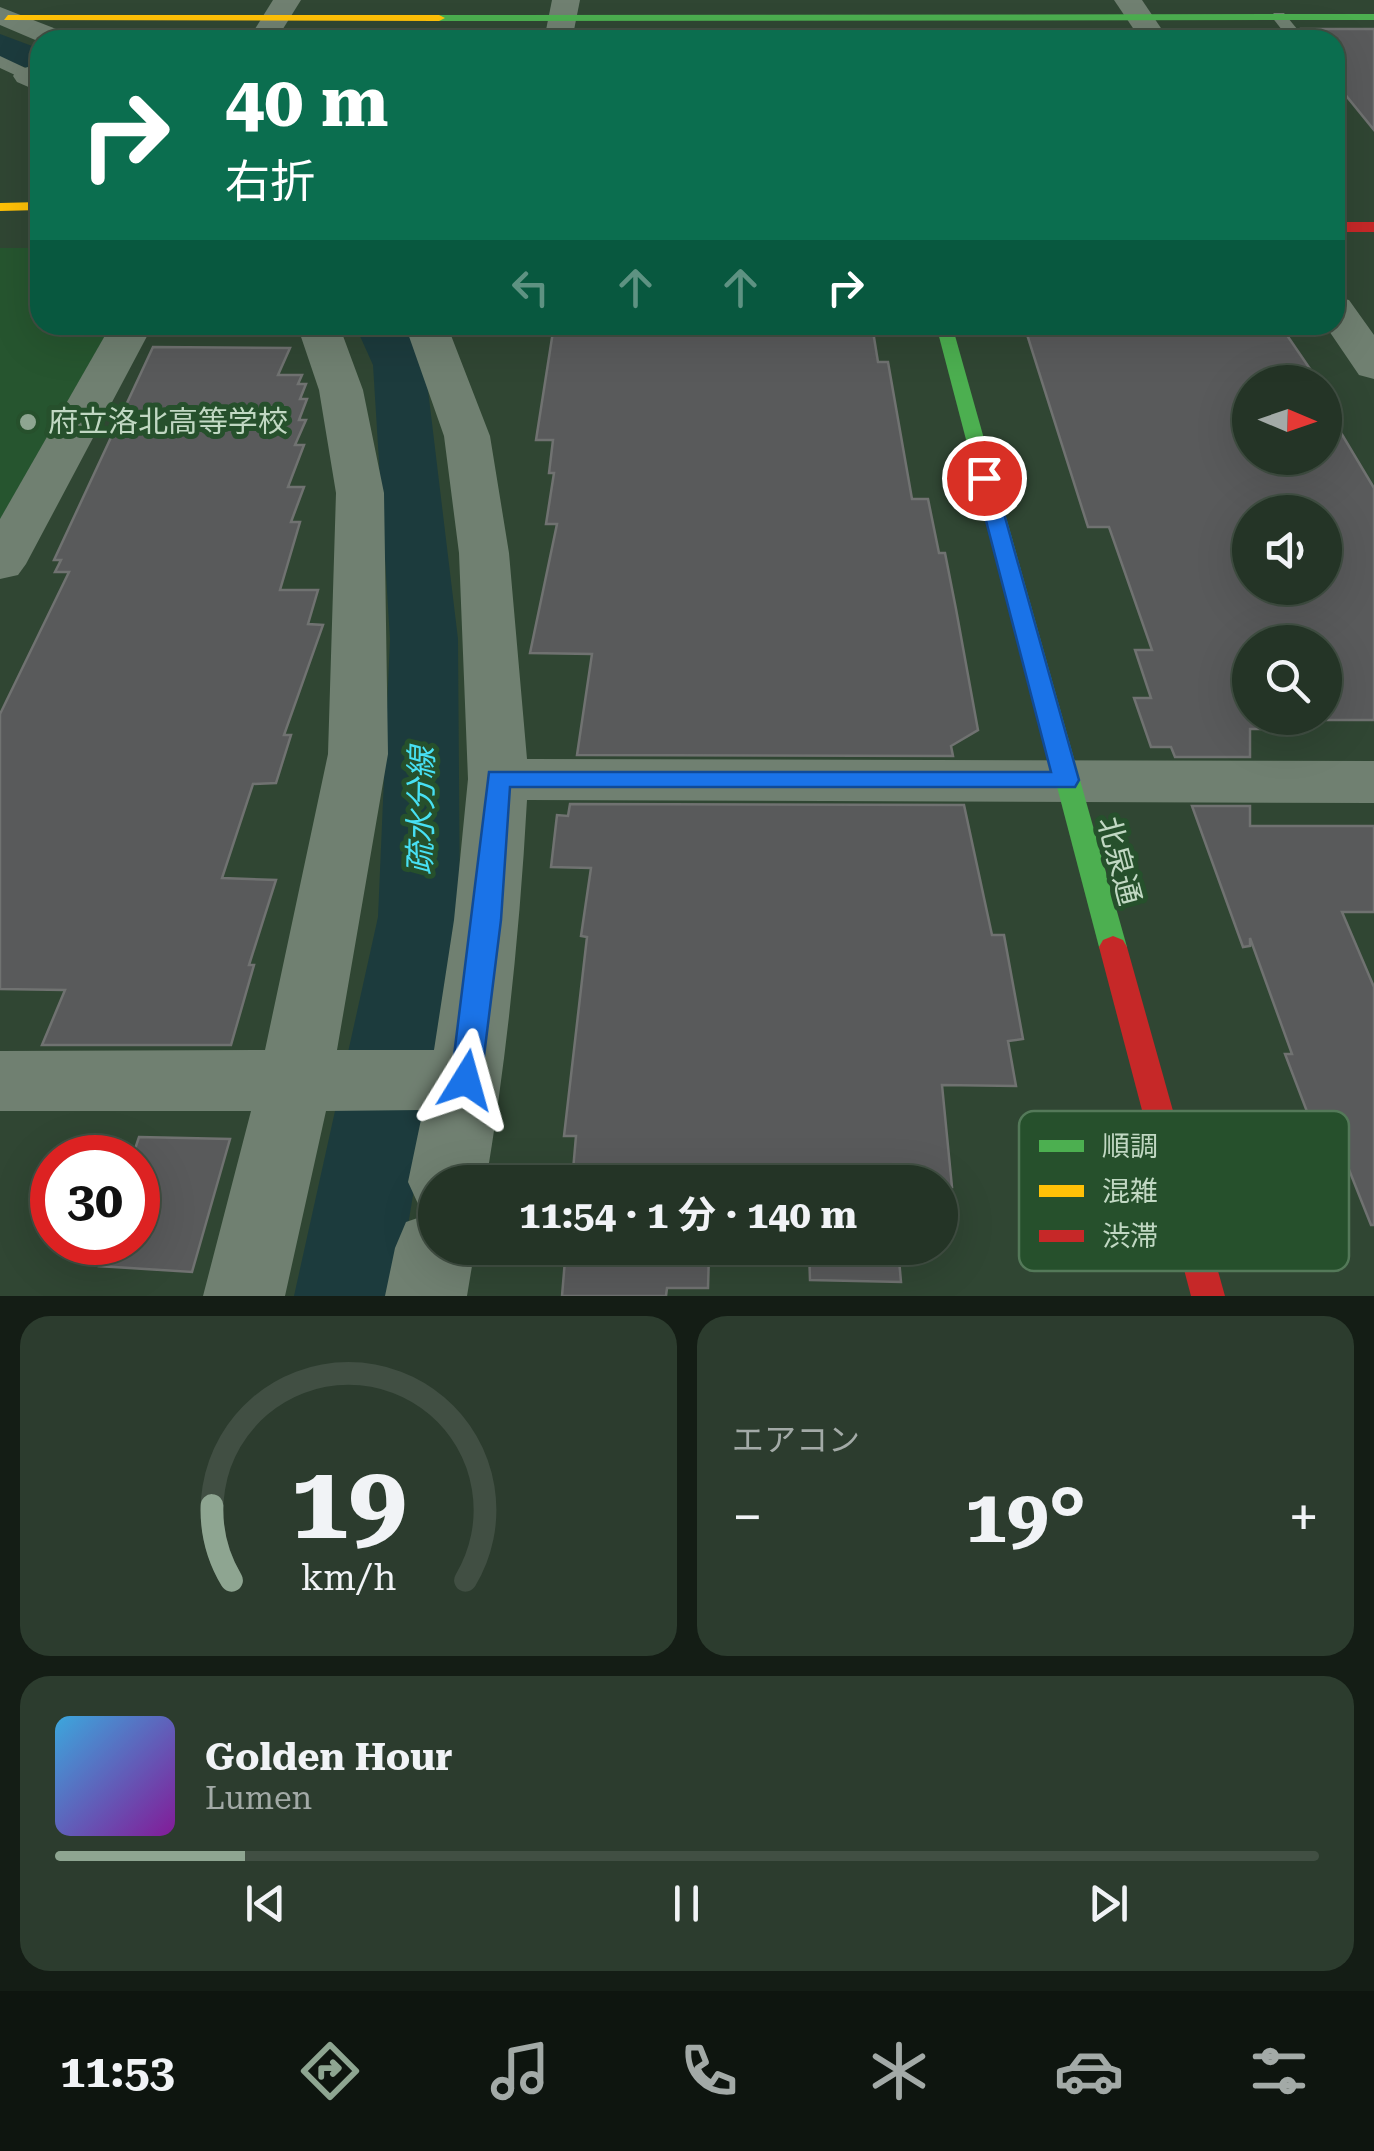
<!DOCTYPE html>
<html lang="ja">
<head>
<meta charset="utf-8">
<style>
	:root { --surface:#243426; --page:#2c3c2e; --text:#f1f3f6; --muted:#a3aaa7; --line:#414f43; --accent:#8ea591 }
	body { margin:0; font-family:"Roboto Serif","Noto Sans JP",serif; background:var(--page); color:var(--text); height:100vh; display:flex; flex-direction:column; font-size:38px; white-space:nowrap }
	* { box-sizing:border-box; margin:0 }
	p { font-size:32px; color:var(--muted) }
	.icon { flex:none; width:55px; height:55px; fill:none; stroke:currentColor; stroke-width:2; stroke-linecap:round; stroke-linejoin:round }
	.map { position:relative; height:1296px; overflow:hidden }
	.details { display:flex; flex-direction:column; gap:20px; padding:20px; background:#141d15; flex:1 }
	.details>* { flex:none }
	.top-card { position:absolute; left:30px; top:30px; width:1315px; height:305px; border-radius:30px; box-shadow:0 10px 40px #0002,0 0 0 2px var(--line); background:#0b6e4f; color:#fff; overflow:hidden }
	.needle { width:65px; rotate:92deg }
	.buttons { position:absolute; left:1232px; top:365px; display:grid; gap:20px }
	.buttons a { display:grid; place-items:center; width:110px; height:110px; border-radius:50%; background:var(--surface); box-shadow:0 10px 40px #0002,0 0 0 2px var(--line); font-size:50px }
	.speed { position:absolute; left:30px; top:1135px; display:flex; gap:20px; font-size:50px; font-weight:700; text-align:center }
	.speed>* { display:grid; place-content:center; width:130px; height:130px; border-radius:50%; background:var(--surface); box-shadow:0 10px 40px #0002,0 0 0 2px var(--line); line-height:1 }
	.speed .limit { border:15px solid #d22; background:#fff; color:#111 }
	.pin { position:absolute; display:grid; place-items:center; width:85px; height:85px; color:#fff; margin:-42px; border:5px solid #fff; border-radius:50%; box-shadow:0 2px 10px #0007 }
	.me { position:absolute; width:110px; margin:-55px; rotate:8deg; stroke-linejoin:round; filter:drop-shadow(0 0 8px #0008) }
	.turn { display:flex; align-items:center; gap:35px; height:210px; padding:0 30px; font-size:45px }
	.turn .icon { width:130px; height:130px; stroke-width:2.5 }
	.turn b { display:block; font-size:70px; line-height:85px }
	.lanes { display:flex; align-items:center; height:95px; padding:0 30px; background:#0003; justify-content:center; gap:50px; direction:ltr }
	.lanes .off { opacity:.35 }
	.big { font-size:75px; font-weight:700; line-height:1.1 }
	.details .tile { flex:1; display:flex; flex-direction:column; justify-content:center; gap:15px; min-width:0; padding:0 35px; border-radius:30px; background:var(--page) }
	.details .dial { align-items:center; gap:0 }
	.dial svg { height:260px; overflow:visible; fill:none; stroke:var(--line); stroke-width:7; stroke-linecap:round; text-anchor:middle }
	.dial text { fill:var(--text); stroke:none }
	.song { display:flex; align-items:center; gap:30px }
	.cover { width:120px; height:120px; border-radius:15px; background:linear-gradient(135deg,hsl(200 70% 55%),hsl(290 70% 35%)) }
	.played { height:10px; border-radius:5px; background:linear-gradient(90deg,var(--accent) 15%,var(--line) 15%) }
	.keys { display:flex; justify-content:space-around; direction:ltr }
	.heat { display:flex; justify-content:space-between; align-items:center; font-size:55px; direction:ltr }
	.details .tiles { flex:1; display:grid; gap:20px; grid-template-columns:1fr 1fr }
	.tile:last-child { grid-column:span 2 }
	.trip { position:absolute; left:418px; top:1165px; width:540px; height:100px; border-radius:50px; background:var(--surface); box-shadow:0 10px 40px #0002,0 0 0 2px var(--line); font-weight:700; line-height:100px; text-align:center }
	.dock { display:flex; height:160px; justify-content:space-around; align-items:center; background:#0e150f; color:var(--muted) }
	.dock .icon { width:70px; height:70px }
	.dock .selected { color:var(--accent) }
	.dock b { font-size:45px; color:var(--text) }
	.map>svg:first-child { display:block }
	.built { fill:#26552f }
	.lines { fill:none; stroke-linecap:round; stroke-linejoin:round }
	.canal { fill:#1c3b3d; fill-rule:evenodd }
	.building { fill:#595a5b; stroke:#707271; stroke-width:2.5; fill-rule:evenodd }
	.lane { fill:#708071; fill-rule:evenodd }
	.street { fill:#708071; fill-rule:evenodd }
	.fast { fill:#4caf50; fill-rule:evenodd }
	.slow { fill:#ffc107; fill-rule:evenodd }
	.jam { fill:#c62828; fill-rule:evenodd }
	.route { fill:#1a73e8; stroke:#114b97; stroke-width:2.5 }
	.poi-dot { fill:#8ea591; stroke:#26502c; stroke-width:4 }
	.labels { text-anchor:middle; stroke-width:10; stroke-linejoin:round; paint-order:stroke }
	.poi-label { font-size:30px; fill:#c1d8c3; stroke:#26502c; text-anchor:start }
	.street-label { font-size:30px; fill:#c1d8c3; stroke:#26502c }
	.water-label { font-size:32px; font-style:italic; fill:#47e0f3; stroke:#26502c }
	.key { fill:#26502c; stroke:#547959; stroke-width:2.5 }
	.key-label { font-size:28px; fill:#c1d8c3 }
</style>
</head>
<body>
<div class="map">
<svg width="1374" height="1296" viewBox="0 0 1374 1296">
	<rect width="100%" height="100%" fill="#304633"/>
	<path class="built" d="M 0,248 L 40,248 L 40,325 L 112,325 L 0,520 Z"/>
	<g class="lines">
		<g class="canal">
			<path d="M 0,34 L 40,49 L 40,73 L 0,58 Z"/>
			<path d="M 355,325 L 405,325 L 425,365 L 458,639 L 460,917 L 396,1296 L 294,1296 L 378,917 L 390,639 L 373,365 Z"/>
		</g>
	</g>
	<g class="building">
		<path d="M 1302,29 L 1374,29 L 1374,130 L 1335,82 L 1335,40 L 1310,40 Z"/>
		<path d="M 554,325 L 872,325 L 878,362 L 888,362 L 912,499 L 928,499 L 939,553 L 945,553 L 956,609 L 978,730 L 951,746 L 953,756 L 577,755 L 592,654 L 530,653 L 557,524 L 546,524 L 554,473 L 549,473 L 553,440 L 536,440 Z"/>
		<path d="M 1024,325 L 1280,325 L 1319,382 L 1250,382 L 1250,458 L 1325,458 L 1325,406 L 1374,488 L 1374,720 L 1308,720 L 1311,729 L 1250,729 L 1250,757 L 1175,757 L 1171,747 L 1151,747 L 1134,698 L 1151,698 L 1135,650 L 1152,650 L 1109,527 L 1088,527 ZM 1250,512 L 1325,512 L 1325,588 L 1250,588 ZM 1250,642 L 1325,642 L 1325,718 L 1250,718 Z"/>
		<path d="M 153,347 L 290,348 L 278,375 L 302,375 L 298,384 L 306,384 L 300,399 L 307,399 L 299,420 L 306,420 L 295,445 L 304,445 L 288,487 L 304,487 L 291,522 L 300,522 L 280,590 L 318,590 L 308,624 L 323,625 L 284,735 L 291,735 L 276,783 L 253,784 L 222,878 L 276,880 L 249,965 L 254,965 L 231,1045 L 42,1045 L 65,990 L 0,989 L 0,714 L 69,572 L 55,572 L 61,560 L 54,560 Z"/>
		<path d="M 570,804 L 964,805 L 992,935 L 1004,935 L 1023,1039 L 1008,1041 L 1016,1086 L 942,1085 L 952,1187 L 940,1187 L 940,1182 L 572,1182 L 576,1136 L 564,1136 L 587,937 L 581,936 L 591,868 L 551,867 L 557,815 L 568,816 Z"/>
		<path d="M 1192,806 L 1250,806 L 1250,826 L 1374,826 L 1374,912 L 1342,912 L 1374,987 L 1374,1225 L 1371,1225 L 1330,1122 L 1311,1122 L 1285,1054 L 1292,1054 L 1250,938 L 1250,946 L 1243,947 Z"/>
		<path d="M 139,1137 L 230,1139 L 192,1272 L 99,1266 L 106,1242 L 138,1242 L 138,1158 L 132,1158 Z"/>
		<path d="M 566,1248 L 898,1248 L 901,1282 L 810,1280 L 809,1250 L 709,1253 L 708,1288 L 667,1288 L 666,1296 L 562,1296 Z"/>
	</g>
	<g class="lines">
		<g class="lane">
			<path d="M 1274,13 L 1284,13 L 1306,40 L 1290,40 L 1271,16 Z"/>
			<path d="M 0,56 L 34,72 L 36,76 L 28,81 L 0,68 Z"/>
		</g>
		<g class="street">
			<path d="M 273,0 L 301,0 L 276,40 L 248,40 Z"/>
			<path d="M 552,0 L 580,0 L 572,40 L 544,40 Z"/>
			<path d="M 1114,0 L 1142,0 L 1169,40 L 1141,40 Z"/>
			<path d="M 0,7 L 69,34 L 73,40 L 40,42 L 0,25 Z"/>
			<path d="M 28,67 L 40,70 L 40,92 L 17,82 L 13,76 L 17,70 Z"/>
			<path d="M 1335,297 L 1349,300 L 1374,335 L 1374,379 L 1359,375 L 1325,325 L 1335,325 Z"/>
			<path d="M 111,325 L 153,325 L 26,564 L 18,575 L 0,579 L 0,519 Z"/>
			<path d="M 297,325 L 339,325 L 363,390 L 384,493 L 388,754 L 337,1050 L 434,1050 L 454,920 L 468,779 L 459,553 L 444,436 L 405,325 L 447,325 L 490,436 L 509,553 L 527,759 L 1374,761 L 1374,803 L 527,800 C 520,928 507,1055 486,1182 L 435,1182 L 435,1248 L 475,1248 L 467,1296 L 385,1296 L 395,1248 L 406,1222 L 435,1212 L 419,1206 L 408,1182 L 423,1110 L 326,1111 L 285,1296 L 203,1296 L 251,1111 L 0,1111 L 0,1051 L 265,1050 L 328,754 L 336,493 L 319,390 Z"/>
		</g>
		<g class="fast">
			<path d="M 1374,14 L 1374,20 L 439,21 L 433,18 L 439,15 Z"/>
			<path d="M 936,325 L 952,325 L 1127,947 L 1123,954 L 1113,958 L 1103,954 L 1099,947 Z"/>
		</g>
		<g class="slow">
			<path d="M 8,15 L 439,15 L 445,18 L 439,21 L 4,20 Z"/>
			<path d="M 40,202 L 40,210 L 0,211 L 0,203 Z"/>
		</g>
		<g class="jam">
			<rect x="1335" y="222" width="39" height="10"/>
			<path d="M 1113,936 L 1123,940 L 1127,947 L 1225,1296 L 1191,1296 L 1099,947 L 1103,940 Z"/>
		</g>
	</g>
	<path class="route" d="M 984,472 L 994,478 L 1079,780 L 1075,787 L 510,787 L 501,920 L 481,1080 L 476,1089 L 466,1093 L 455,1089 L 451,1080 L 489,772 L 1051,772 L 975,478 Z"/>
	<circle class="poi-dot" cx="28" cy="422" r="10"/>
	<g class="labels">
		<g class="poi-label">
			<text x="48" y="432">府立洛北高等学校</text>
		</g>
		<g class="street-label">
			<text transform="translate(1119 861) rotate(75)" y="10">北泉通</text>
		</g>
		<g class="water-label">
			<text transform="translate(421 811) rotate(-89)" y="11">疏水分線</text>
		</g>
	</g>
	<rect x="1019" y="1111" width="330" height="160" rx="15" class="key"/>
	<rect x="1039" y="1140" width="45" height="12" fill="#4caf50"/>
	<rect x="1039" y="1185" width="45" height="12" fill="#ffc107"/>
	<rect x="1039" y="1230" width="45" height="12" fill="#c62828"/>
	<g class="key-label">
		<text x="1102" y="1156">順調</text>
		<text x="1102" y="1201">混雑</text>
		<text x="1102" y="1246">渋滞</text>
	</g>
</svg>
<div class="buttons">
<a><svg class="needle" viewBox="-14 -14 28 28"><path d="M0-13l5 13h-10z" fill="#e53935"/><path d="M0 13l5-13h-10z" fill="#a3aaa7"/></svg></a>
<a><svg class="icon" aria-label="sound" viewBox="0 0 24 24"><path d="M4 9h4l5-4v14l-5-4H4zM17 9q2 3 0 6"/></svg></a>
<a><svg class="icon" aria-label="search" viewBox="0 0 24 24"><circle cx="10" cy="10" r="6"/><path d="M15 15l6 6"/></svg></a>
</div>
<div class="speed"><div class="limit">30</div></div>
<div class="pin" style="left:984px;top:478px;background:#d93025"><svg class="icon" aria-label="arrive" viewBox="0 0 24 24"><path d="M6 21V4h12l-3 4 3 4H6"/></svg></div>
<svg class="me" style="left:466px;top:1080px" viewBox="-20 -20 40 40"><path d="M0-17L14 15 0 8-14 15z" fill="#1a73e8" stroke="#fff" stroke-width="4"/></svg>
<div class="trip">11:54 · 1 分 · 140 m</div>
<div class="top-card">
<div class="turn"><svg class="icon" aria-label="right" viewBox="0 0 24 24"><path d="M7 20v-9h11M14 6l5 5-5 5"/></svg><div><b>40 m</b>右折</div></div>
<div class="lanes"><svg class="icon off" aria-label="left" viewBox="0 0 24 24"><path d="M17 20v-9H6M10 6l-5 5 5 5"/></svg><svg class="icon off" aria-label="ahead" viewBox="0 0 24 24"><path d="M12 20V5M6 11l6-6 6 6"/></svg><svg class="icon off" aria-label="ahead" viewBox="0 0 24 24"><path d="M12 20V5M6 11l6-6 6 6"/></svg><svg class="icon" aria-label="right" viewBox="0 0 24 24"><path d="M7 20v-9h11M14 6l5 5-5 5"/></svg></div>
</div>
</div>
<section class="details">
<div class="tiles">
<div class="tile dial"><svg viewBox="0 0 100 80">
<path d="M14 69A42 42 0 1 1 86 69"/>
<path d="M14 69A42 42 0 0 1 8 46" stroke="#8ea591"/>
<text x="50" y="56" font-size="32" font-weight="700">19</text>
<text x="50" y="72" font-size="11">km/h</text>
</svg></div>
<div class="tile"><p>エアコン</p>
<div class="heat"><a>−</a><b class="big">19°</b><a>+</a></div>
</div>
<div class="tile">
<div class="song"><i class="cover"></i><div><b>Golden Hour</b><p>Lumen</p></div></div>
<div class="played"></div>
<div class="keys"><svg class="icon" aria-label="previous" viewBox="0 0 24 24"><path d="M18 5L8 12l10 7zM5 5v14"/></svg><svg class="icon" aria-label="pause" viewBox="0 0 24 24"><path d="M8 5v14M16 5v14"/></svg><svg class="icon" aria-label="next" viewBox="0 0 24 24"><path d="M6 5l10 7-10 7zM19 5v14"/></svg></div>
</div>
</div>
</section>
<nav class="dock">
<b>11:53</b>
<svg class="icon selected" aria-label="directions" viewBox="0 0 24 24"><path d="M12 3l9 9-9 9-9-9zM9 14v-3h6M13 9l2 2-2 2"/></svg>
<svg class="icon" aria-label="music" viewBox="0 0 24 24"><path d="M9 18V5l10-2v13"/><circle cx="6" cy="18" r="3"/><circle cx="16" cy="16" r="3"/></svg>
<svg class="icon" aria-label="phone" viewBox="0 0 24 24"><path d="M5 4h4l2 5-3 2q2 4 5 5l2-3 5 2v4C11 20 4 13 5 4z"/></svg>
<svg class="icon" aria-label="climate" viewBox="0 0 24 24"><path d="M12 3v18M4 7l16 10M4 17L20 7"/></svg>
<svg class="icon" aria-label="car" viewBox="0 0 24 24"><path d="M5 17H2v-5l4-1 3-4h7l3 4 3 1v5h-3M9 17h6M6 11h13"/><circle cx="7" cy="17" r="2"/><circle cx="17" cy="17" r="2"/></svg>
<svg class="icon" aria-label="filters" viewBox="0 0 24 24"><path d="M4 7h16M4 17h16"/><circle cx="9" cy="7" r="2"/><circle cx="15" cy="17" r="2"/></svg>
</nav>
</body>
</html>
